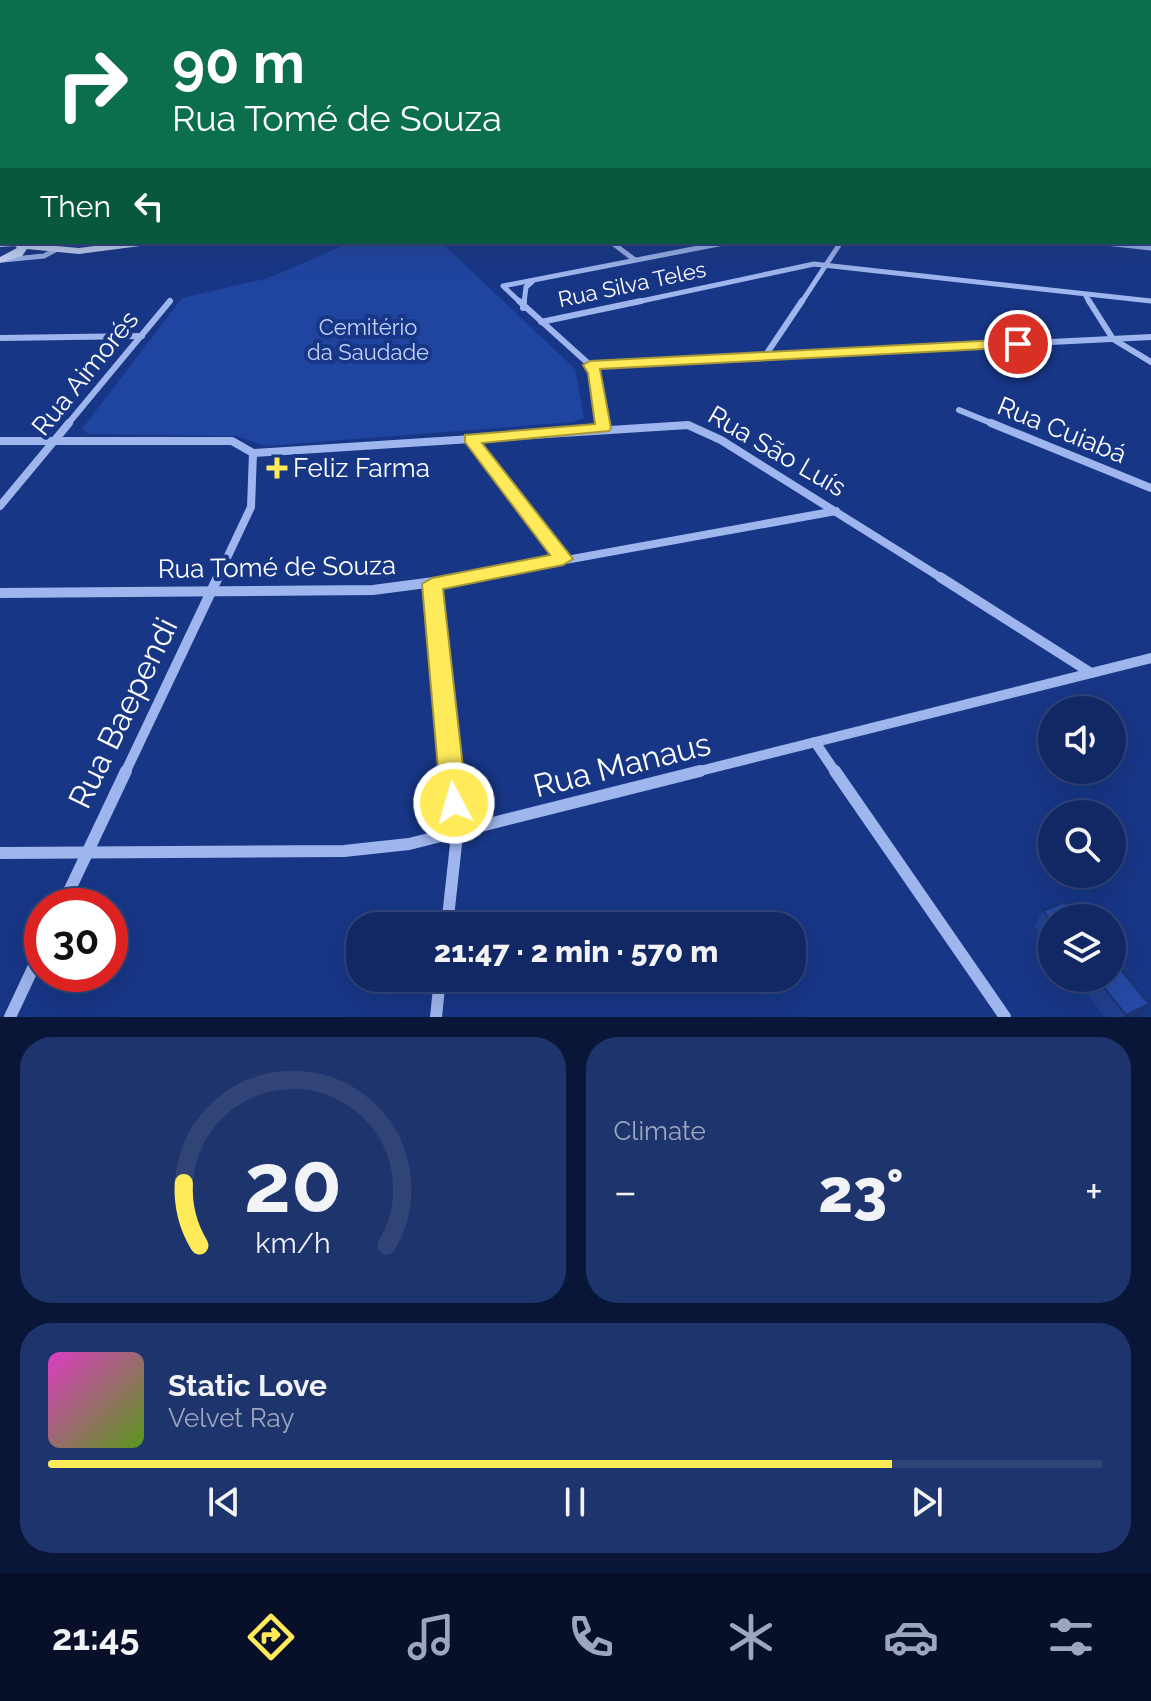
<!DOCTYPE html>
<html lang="en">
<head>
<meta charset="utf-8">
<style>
	:root { --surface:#112864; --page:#1e346d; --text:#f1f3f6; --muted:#9ca6bf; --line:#304478; --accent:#ffea5a }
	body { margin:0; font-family:Raleway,sans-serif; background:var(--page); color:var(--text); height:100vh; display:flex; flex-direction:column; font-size:30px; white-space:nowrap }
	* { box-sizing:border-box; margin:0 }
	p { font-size:26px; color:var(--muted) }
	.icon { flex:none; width:44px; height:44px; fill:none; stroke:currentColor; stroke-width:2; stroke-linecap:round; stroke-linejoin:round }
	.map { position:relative; height:1017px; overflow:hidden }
	.sheet { display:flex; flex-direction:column; gap:20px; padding:20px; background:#091637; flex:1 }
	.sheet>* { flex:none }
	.top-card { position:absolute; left:0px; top:0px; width:1152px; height:244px; box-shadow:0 8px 32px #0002,0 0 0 2px var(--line); background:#0b6e4f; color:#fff; overflow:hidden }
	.fabs { position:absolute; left:1038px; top:696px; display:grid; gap:16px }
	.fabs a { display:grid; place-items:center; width:88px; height:88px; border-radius:50%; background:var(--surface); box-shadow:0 8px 32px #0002,0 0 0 2px var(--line); font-size:40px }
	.speed { position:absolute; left:24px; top:888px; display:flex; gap:16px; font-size:40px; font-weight:700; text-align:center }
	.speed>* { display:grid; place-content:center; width:104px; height:104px; border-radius:50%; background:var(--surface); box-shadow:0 8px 32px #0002,0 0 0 2px var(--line); line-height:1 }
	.speed .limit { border:12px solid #d22; background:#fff; color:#111 }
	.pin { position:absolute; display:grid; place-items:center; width:68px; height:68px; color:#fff; margin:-34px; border:4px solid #fff; border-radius:50%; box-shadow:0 2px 8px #0007 }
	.me { position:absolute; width:88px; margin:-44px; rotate:354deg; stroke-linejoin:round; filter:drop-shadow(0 0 6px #0008) }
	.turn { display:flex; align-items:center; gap:28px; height:168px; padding:0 40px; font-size:36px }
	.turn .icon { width:104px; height:104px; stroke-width:2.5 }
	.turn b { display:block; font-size:56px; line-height:68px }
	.then { display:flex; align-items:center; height:76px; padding:0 40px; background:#0003; gap:16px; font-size:30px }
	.big { font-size:60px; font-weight:800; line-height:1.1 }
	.sheet .card { flex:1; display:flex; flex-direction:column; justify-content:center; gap:12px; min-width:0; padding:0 28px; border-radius:32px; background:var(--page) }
	.sheet .dial { align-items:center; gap:0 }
	.dial svg { height:208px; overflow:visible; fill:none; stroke:var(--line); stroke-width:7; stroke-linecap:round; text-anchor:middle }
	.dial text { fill:var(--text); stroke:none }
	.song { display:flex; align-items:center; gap:24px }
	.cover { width:96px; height:96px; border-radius:12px; background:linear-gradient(135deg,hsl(310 70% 55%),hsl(90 70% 35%)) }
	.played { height:8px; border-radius:4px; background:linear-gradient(90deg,var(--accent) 80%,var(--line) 80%) }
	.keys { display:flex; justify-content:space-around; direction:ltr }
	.heat { display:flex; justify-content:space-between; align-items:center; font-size:44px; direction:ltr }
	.sheet .tiles { flex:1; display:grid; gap:20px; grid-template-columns:1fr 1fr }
	.card:last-child { grid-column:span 2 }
	.trip { position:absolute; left:346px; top:912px; width:460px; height:80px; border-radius:32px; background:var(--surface); box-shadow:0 8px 32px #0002,0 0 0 2px var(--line); font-weight:800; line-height:80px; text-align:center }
	.menu { display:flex; height:128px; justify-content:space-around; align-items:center; background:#071028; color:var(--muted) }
	.menu .icon { width:56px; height:56px }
	.menu .current { color:var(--accent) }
	.menu b { font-size:36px; color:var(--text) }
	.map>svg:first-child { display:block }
	.green { fill:#2045a0 }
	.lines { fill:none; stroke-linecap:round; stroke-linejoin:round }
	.street-far4 { stroke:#9eb5ed; stroke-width:5 }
	.street-far3 { stroke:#9eb5ed; stroke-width:6 }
	.street-far2 { stroke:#9eb5ed; stroke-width:8 }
	.street-far1 { stroke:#9eb5ed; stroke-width:10 }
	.street { stroke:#9eb5ed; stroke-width:12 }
	.secondary { fill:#cbd7f9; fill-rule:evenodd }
	.wall { fill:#21408e }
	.shaded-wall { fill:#1b3474 }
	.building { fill:#264aa5; stroke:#1b3474; stroke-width:2 }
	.route { fill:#ffea5a; stroke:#a6983a; stroke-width:2 }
	.poi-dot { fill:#ffea5a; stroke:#173686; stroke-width:3 }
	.labels { text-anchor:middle; stroke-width:8; stroke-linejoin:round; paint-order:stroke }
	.far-street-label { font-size:22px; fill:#fff; stroke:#173686 }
	.far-park-label { font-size:22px; fill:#c3d3fa; stroke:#173686 }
	.street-label { font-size:26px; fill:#fff; stroke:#173686 }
	.poi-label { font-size:26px; fill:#fff; stroke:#173686; text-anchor:start }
	.near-street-label { font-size:32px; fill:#fff; stroke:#173686 }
</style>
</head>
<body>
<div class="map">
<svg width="1151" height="1017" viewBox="0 0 1151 1017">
	<rect width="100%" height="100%" fill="#173686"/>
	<path class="green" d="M 352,242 L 441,242 L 575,369 L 584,418 L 573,422 L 265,446 L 237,436 L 88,434 L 82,429 L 182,298 L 268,278 Z"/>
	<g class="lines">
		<g class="street-far4">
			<path d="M 611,242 L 635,260"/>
			<path d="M 1096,242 L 1151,248"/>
			<path d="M 3,260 L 44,256 L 57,249"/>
			<path d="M 1086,296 L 1090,303"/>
			<path d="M 521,303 L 503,286 L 729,242"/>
			<path d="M 524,303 L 526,287 L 532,282"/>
			<path d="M 632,303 L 814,264 L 1151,301"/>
			<path d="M 801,303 L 841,242"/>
		</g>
		<g class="street-far3">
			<path d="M 519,301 L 590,365 L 595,373 L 603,425"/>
			<path d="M 1089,301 L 1113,339 L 1151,362"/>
			<path d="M 523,308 L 524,301"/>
			<path d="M 541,322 L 641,301"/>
			<path d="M 0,338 L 142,336"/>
			<path d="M 765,356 L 802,301"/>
			<path d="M 590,365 L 1151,337"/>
			<path d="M 959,410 L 996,425"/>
			<path d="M 67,425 L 170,301"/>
		</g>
		<g class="street-far2">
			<path d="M 602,423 L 603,428"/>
			<path d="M 991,423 L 1151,488"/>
			<path d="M 470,439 L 563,559"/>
			<path d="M 0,441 L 232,441 L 253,453"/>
			<path d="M 253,453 L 688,425 L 721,440 L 943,579"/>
			<path d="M 0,506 L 69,423"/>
			<path d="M 217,579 L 251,507 L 253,453"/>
			<path d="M 461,579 L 836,511"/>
		</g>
		<g class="street-far1">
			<path d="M 940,577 L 1091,673"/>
			<path d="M 432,584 L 451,773"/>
			<path d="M 0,593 L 373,590 L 472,577"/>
			<path d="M 815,742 L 836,773"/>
			<path d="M 125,773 L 218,577"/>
			<path d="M 692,773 L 1151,658"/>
		</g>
		<g class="street">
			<path d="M 835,771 L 1005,1017"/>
			<path d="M 0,853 L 344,851 L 409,844 L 700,771"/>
			<path d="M 62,906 L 126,771"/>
			<path d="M 447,926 L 457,835 L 451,771"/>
			<path d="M 10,1017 L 42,949"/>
			<path d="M 436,1017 L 440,978"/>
		</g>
		<g class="secondary">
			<rect x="1150" y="149" width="1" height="4"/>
			<path d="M 0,241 L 79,248 L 126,242 L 153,242 L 148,245 L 79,254 L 27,249 L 22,256 L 0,263 L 0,257 L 17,248 L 15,246 L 0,247 Z"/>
		</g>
	</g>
	<g class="wall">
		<path d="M 1043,911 L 1052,918 L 1052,949 L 1034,926 Z"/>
		<path d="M 1075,978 L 1112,978 L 1149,1004 L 1139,1017 L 1105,1017 Z"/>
	</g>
	<path class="shaded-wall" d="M 1149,1004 L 1139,1017 L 1124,1017 L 1126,1015 Z"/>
	<g class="building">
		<path d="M 1065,902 L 1078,918 L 1052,918 L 1052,922 L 1043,911 Z"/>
		<path d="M 1112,959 L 1149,1004 L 1126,1015 L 1096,978 L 1112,978 Z"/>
	</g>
	<linearGradient id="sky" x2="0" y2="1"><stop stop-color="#0d1e4a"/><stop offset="0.47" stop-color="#365295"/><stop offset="1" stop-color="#365295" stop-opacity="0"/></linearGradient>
	<rect width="1151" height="271" fill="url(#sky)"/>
	<path class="route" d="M 1018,339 L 1023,341 L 1023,347 L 600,369 L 611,428 L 609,431 L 482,443 L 573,559 L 563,565 L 443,589 L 467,803 L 464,811 L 454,815 L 445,811 L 441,803 L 422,584 L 432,578 L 550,555 L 465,442 L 465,435 L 595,424 L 588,373 L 583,365 L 590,361 Z"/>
	<path class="poi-dot" d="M273 456h8v8h8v8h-8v8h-8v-8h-8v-8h8z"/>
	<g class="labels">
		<g class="far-street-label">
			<text transform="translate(632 284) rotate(-12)" y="8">Rua Silva Teles</text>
		</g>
		<g class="far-park-label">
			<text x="368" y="335">Cemitério<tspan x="368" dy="25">da Saudade</tspan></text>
		</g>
		<g class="street-label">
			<text transform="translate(85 373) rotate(-51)" y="9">Rua Aimorés</text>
			<text transform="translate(1062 430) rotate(22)" y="9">Rua Cuiabá</text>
			<text transform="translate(777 451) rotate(30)" y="9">Rua São Luís</text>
			<text transform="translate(277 567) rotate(-1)" y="9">Rua Tomé de Souza</text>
		</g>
		<g class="poi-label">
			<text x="293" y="477">Feliz Farma</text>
		</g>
		<g class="near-street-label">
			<text transform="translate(123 713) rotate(-64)" y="11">Rua Baependi</text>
			<text transform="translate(622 765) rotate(-14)" y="11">Rua Manaus</text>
		</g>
	</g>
</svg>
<div class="fabs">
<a><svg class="icon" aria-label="sound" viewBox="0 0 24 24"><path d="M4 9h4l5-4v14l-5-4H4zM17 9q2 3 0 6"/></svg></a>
<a><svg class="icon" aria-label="search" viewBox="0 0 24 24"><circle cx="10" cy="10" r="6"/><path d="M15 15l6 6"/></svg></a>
<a><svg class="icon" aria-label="layers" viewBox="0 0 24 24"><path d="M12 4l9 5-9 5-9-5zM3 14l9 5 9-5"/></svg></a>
</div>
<div class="speed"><div class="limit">30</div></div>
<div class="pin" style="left:1018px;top:344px;background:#d93025"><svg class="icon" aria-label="arrive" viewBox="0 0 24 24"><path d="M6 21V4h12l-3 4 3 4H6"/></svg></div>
<svg class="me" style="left:454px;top:803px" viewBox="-20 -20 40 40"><circle r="17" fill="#ffea5a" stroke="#fff" stroke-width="3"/><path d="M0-11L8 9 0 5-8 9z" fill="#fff"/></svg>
<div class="trip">21:47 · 2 min · 570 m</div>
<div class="top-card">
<div class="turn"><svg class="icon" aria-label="right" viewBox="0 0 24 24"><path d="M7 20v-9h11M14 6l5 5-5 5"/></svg><div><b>90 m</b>Rua Tomé de Souza</div></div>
<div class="then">Then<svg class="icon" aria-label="left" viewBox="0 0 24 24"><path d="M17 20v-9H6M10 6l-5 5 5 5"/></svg></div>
</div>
</div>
<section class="sheet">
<div class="tiles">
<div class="card dial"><svg viewBox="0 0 100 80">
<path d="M14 69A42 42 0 1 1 86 69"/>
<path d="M14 69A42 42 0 0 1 8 45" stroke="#ffea5a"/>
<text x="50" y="56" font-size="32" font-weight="700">20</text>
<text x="50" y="72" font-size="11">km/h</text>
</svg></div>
<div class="card"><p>Climate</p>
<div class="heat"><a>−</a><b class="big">23°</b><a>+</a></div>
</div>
<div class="card">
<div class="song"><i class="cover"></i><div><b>Static Love</b><p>Velvet Ray</p></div></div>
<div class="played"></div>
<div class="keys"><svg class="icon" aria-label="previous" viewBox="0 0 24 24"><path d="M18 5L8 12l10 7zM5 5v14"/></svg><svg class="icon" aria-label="pause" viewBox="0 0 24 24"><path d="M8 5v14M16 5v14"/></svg><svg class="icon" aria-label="next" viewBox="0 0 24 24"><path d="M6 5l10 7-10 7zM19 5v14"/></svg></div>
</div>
</div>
</section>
<nav class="menu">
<b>21:45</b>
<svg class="icon current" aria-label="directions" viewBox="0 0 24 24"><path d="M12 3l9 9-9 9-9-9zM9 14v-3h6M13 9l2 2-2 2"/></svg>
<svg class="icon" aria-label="music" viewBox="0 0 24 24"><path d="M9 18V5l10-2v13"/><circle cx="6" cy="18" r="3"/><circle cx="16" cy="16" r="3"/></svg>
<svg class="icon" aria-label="phone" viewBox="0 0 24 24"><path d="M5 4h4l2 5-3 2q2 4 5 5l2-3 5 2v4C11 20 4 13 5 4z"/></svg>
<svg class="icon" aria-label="climate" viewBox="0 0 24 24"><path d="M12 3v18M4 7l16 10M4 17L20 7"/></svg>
<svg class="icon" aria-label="car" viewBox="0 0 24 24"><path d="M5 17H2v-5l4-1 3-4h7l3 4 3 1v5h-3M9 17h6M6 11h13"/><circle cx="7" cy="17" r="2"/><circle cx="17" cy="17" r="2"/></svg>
<svg class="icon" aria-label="filters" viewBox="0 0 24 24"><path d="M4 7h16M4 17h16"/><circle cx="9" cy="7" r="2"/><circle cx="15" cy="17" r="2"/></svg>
</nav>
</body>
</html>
